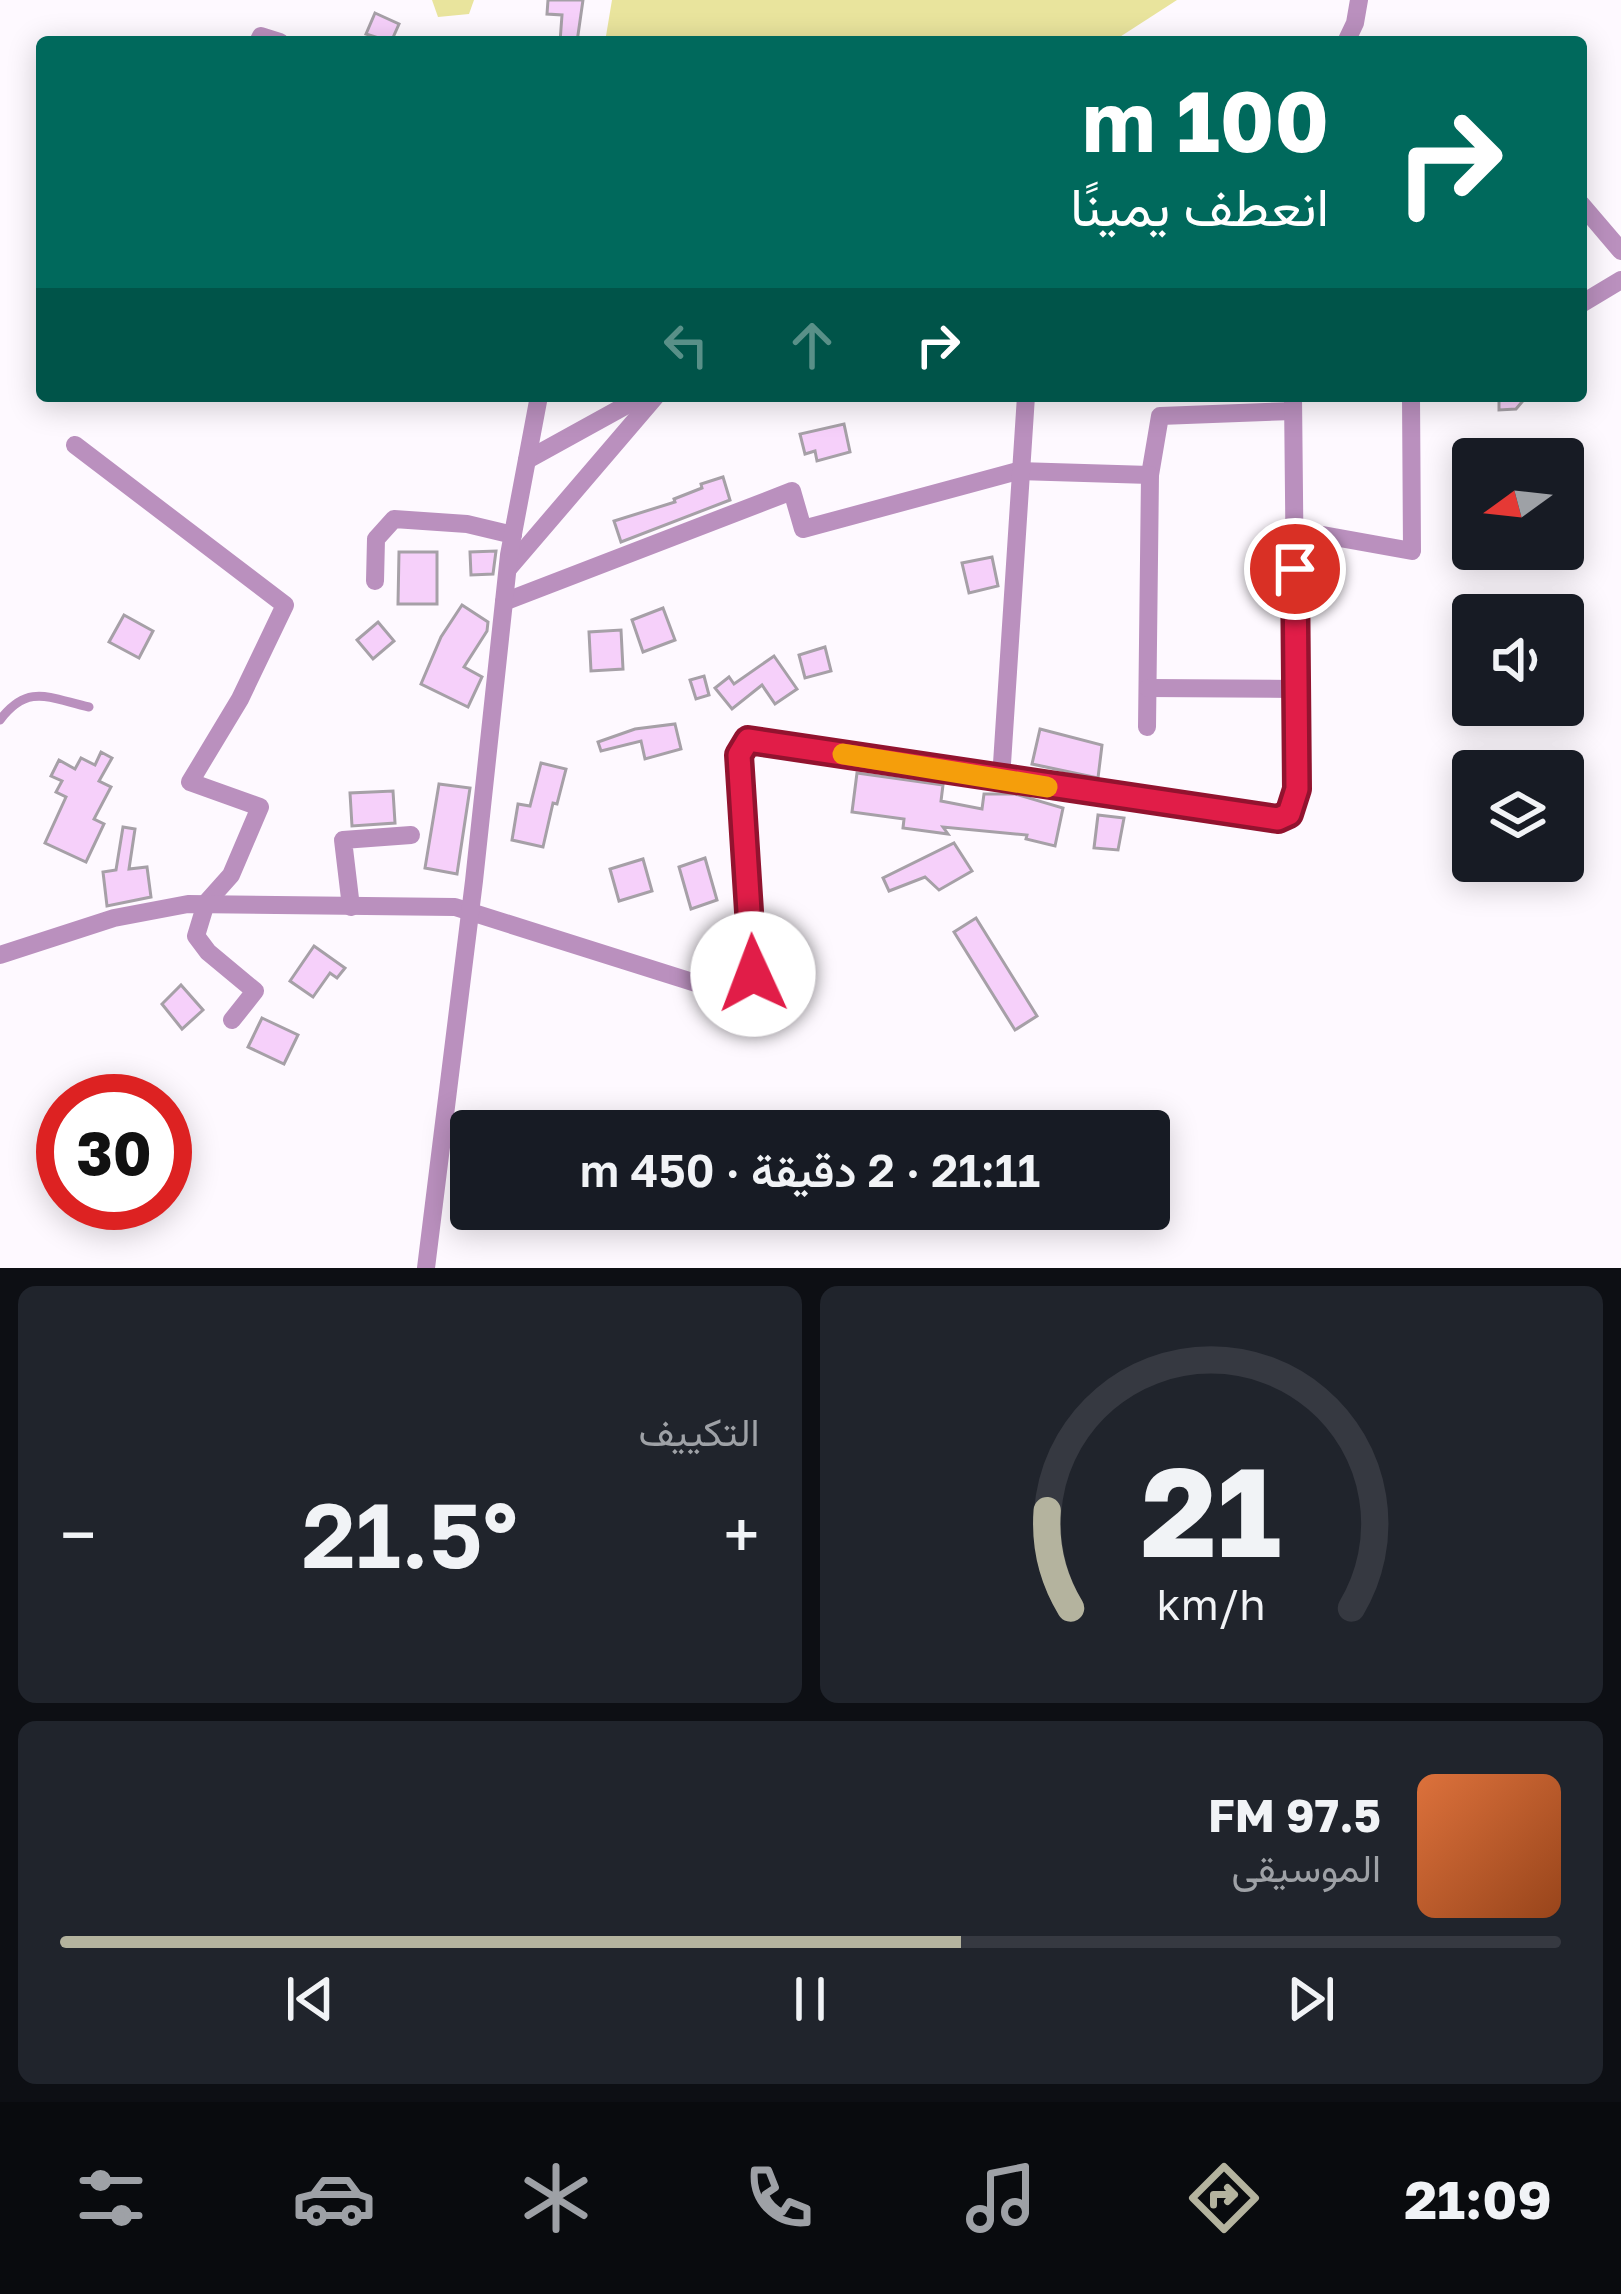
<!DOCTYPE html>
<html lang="ar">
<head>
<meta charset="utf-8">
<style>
	:root { --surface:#171b24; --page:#20242c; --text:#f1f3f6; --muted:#9ea1a6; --line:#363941; --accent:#b4b39e }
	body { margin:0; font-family:"Golos Text",Vazirmatn,sans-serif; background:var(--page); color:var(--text); direction:rtl; height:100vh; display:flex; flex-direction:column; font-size:45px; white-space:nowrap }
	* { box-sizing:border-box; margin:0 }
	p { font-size:39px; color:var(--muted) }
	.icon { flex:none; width:66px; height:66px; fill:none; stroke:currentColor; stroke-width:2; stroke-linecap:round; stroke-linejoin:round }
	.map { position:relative; height:1268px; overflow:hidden; direction:ltr }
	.side { display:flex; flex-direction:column; gap:18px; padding:18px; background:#0d0f14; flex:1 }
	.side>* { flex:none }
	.guide { position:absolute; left:36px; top:36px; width:1551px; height:366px; border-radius:12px; box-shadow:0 6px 30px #0003; direction:rtl; background:#00695c; color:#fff; overflow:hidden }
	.needle { width:78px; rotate:255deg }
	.fabs { position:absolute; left:1452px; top:438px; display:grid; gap:24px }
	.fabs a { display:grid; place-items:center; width:132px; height:132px; border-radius:12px; background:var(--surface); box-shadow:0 6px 30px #0003; font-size:60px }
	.speed { position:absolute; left:36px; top:1074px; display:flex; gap:24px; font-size:60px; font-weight:700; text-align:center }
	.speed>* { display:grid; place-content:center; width:156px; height:156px; border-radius:50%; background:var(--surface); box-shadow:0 6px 30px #0003; line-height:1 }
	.speed .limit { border:18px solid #d22; background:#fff; color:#111 }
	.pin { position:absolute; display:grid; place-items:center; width:102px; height:102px; color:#fff; margin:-51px; border:6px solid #fff; border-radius:50%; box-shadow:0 3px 12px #0007 }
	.me { position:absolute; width:132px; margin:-66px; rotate:358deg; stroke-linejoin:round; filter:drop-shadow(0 0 9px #0008) }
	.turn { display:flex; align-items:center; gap:42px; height:252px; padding:0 60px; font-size:54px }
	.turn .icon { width:156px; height:156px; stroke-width:2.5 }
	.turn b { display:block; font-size:84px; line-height:102px }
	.lanes { display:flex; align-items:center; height:114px; padding:0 60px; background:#0003; justify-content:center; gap:60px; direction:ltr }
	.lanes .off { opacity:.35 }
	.big { font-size:90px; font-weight:600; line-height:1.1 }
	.side .tile { flex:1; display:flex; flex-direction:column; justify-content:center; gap:18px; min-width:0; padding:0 42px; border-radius:18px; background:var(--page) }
	.side .dial { align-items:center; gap:0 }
	.dial svg { height:312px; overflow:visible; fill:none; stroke:var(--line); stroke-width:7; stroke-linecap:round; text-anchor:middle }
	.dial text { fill:var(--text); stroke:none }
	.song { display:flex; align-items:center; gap:36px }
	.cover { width:144px; height:144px; border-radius:18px; background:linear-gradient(135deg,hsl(20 70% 55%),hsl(20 70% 35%)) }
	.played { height:12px; border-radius:6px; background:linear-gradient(90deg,var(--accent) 60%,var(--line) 60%) }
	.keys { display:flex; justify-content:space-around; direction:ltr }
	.heat { display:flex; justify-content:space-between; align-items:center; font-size:66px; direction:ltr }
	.side .tiles { flex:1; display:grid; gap:18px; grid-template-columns:1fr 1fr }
	.tile:last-child { grid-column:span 2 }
	.trip { position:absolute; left:450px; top:1110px; width:720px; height:120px; border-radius:12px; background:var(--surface); box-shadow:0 6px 30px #0003; font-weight:600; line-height:120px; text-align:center; direction:rtl }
	.tabs { display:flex; height:192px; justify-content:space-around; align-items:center; background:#090b0e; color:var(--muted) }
	.tabs .icon { width:84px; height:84px }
	.tabs .on { color:var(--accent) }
	.tabs b { font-size:54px; color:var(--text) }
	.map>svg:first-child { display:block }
	.green { fill:#e9e49d }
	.building { fill:#f6d0fa; stroke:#a6a0a7; stroke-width:3 }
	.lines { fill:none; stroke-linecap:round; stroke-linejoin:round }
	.service { stroke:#ba90be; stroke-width:9 }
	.minor { stroke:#ba90be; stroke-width:18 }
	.route-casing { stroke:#92132f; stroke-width:30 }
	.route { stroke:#e11d48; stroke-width:21 }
	.slow { stroke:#f59e0b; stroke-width:21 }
</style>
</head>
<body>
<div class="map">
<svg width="1621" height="1268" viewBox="0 0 1621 1268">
	<rect width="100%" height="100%" fill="#fef9ff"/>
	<g class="green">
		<path d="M 432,0 L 474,0 L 469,14 L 438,17 Z"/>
		<path d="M 612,0 L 1177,0 L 1112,42 L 605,42 Z"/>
	</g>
	<g class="building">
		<path d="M 548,0 L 583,0 L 577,42 L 560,42 L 562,15 L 547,14 Z"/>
		<path d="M 375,13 L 399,24 L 391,42 L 366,34 Z"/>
		<path d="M 1499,396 L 1527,396 L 1516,409 L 1499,410 Z"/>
		<path d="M 844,424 L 850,452 L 817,461 L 815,451 L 805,454 L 800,434 Z"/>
		<path d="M 723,477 L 730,500 L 621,542 L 614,521 L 675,502 L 674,499 L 702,488 L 701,484 Z"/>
		<path d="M 496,551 L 493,574 L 471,575 L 470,552 Z"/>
		<path d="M 399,552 L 437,552 L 437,604 L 398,604 Z"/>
		<path d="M 992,557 L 998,586 L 969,593 L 962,563 Z"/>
		<path d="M 462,605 L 488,622 L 487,631 L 464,667 L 482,677 L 468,707 L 421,684 L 441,637 Z"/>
		<path d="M 663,608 L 675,640 L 643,652 L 632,620 Z"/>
		<path d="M 124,615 L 153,631 L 139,658 L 109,642 Z"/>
		<path d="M 378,622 L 394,641 L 373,659 L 357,640 Z"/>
		<path d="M 621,630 L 623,669 L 591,671 L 589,632 Z"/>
		<path d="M 825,647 L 831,671 L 805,678 L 799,655 Z"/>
		<path d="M 774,656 L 797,689 L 775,704 L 762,685 L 732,709 L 715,688 L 729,677 L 734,684 Z"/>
		<path d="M 704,676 L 709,695 L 696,699 L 690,680 Z"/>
		<path d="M 675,724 L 681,749 L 645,759 L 641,741 L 601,751 L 598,742 L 635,729 Z"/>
		<path d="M 1040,729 L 1102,745 L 1098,778 L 1032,764 Z"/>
		<path d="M 101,752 L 112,758 L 99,781 L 111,787 L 94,819 L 104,824 L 86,862 L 45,843 L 66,797 L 56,792 L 62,781 L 51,776 L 59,760 L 75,769 L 81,758 L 95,765 Z"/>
		<path d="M 541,763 L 566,769 L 557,804 L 553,803 L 543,847 L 512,840 L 518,804 L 530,806 Z"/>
		<path d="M 857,773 L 943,785 L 941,801 L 982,809 L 984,794 L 1015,794 L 1063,808 L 1055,846 L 1026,839 L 1027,835 L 943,827 L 948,834 L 903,828 L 904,819 L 852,812 Z"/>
		<path d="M 439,784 L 470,788 L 457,874 L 425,868 Z"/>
		<path d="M 393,791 L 395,823 L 352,826 L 350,793 Z"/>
		<path d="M 1098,815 L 1124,818 L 1118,850 L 1094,848 Z"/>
		<path d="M 123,827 L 135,829 L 129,869 L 147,867 L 151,897 L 107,906 L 103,872 L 116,870 Z"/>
		<path d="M 954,843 L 972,871 L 939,890 L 925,877 L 889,891 L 883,878 Z"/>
		<path d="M 705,858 L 717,900 L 691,909 L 679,867 Z"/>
		<path d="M 643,859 L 652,891 L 619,901 L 610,869 Z"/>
		<path d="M 976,918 L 1037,1016 L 1015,1030 L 954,932 Z"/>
		<path d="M 314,946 L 345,968 L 337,978 L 330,973 L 313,997 L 290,981 Z"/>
		<path d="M 181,985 L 203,1010 L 182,1029 L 162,1004 Z"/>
		<path d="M 262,1018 L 298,1035 L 284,1064 L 248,1047 Z"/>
	</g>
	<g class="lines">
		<path class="service" d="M 0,720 C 28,683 49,698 89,707"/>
		<g class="minor">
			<path d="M 258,42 L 261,36 L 280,42"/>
			<path d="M 1346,42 L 1355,23 L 1359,0"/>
			<path d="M 1581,204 L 1621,251"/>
			<path d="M 1581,304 L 1621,280"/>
			<path d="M 75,445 L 285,605 L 240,699 L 190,782 L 260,807 L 231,875 L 206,903 L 196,936 L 208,952 L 255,991 L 232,1020"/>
			<path d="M 527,460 L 643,396"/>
			<path d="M 1150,475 L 1160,416 L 1293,411"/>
			<path d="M 1295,530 L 1412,551 L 1411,396"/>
			<path d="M 508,569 L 656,396"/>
			<path d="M 375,581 L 376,539 L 394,519 L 467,524 L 513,535"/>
			<path d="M 504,602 L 792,491 L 803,529 L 1018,471 L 1150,475 L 1147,727"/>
			<path d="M 1148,688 L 1296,689"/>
			<path d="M 1001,779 L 1026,396"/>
			<path d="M 351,907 L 343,840 L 411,835"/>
			<path d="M 0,955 L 114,918 L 188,904 L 455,907 L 721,991 L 738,992 L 753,974 L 754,956 L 739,755 L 749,740 L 1278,819 L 1289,814 L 1297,789 L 1293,396"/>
			<path d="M 426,1268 L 474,881 L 509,555 L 539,396"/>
		</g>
	</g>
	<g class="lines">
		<g class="route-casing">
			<path id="route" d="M 753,974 L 739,755 L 748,740 L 1278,819 L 1289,814 L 1297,789 L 1295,569"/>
		</g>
		<use href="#route" class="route"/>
		<path class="slow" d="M 843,754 L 1047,787"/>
	</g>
</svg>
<div class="fabs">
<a><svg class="needle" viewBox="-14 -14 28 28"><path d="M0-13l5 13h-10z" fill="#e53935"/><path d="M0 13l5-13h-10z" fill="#9ea1a6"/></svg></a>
<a><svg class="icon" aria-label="sound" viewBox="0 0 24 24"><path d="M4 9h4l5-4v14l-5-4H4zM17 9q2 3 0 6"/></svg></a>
<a><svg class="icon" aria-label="layers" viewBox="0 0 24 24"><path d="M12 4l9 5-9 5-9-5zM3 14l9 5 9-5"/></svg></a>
</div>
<div class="speed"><div class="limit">30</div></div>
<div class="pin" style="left:1295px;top:569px;background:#d93025"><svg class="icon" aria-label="arrive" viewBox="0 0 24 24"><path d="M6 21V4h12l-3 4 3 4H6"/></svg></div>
<svg class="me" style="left:753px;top:974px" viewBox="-20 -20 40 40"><circle r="19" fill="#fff"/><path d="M0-13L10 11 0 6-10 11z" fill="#e11d48"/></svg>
<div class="trip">21:11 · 2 دقيقة · 450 m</div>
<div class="guide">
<div class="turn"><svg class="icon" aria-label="right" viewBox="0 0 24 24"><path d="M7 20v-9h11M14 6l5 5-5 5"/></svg><div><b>100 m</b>انعطف يمينًا</div></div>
<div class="lanes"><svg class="icon off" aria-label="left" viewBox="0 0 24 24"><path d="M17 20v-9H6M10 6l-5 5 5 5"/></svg><svg class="icon off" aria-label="ahead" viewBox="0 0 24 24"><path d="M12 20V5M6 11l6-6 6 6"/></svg><svg class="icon" aria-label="right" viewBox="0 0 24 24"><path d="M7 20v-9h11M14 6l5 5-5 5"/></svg></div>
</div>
</div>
<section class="side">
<div class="tiles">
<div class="tile dial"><svg viewBox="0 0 100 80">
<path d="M14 69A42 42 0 1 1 86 69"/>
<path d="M14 69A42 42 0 0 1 8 44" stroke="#b4b39e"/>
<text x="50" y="56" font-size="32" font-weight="700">21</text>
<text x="50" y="72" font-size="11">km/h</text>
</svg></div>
<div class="tile"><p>التكييف</p>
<div class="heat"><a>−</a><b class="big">21.5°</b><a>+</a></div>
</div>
<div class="tile">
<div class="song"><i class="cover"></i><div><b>97.5 FM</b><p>الموسيقى</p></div></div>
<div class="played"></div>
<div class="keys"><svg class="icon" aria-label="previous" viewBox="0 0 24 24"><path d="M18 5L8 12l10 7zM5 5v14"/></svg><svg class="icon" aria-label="pause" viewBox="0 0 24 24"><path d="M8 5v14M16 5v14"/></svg><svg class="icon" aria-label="next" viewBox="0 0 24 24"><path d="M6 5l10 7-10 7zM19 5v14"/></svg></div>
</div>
</div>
</section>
<nav class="tabs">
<b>21:09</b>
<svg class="icon on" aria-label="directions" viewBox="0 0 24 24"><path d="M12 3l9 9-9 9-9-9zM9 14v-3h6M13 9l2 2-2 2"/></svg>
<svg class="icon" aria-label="music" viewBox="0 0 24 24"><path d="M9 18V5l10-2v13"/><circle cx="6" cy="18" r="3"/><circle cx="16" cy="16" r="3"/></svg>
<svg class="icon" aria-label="phone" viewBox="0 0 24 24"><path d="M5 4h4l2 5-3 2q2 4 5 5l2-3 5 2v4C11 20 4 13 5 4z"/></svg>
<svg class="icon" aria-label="climate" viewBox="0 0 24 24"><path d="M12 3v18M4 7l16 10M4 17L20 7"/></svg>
<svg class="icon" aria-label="car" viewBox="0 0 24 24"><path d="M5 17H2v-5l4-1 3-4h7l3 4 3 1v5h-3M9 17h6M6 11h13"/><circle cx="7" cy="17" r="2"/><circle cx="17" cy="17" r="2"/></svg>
<svg class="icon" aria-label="filters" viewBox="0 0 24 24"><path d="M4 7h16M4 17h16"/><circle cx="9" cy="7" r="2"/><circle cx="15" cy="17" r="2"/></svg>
</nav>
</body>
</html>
